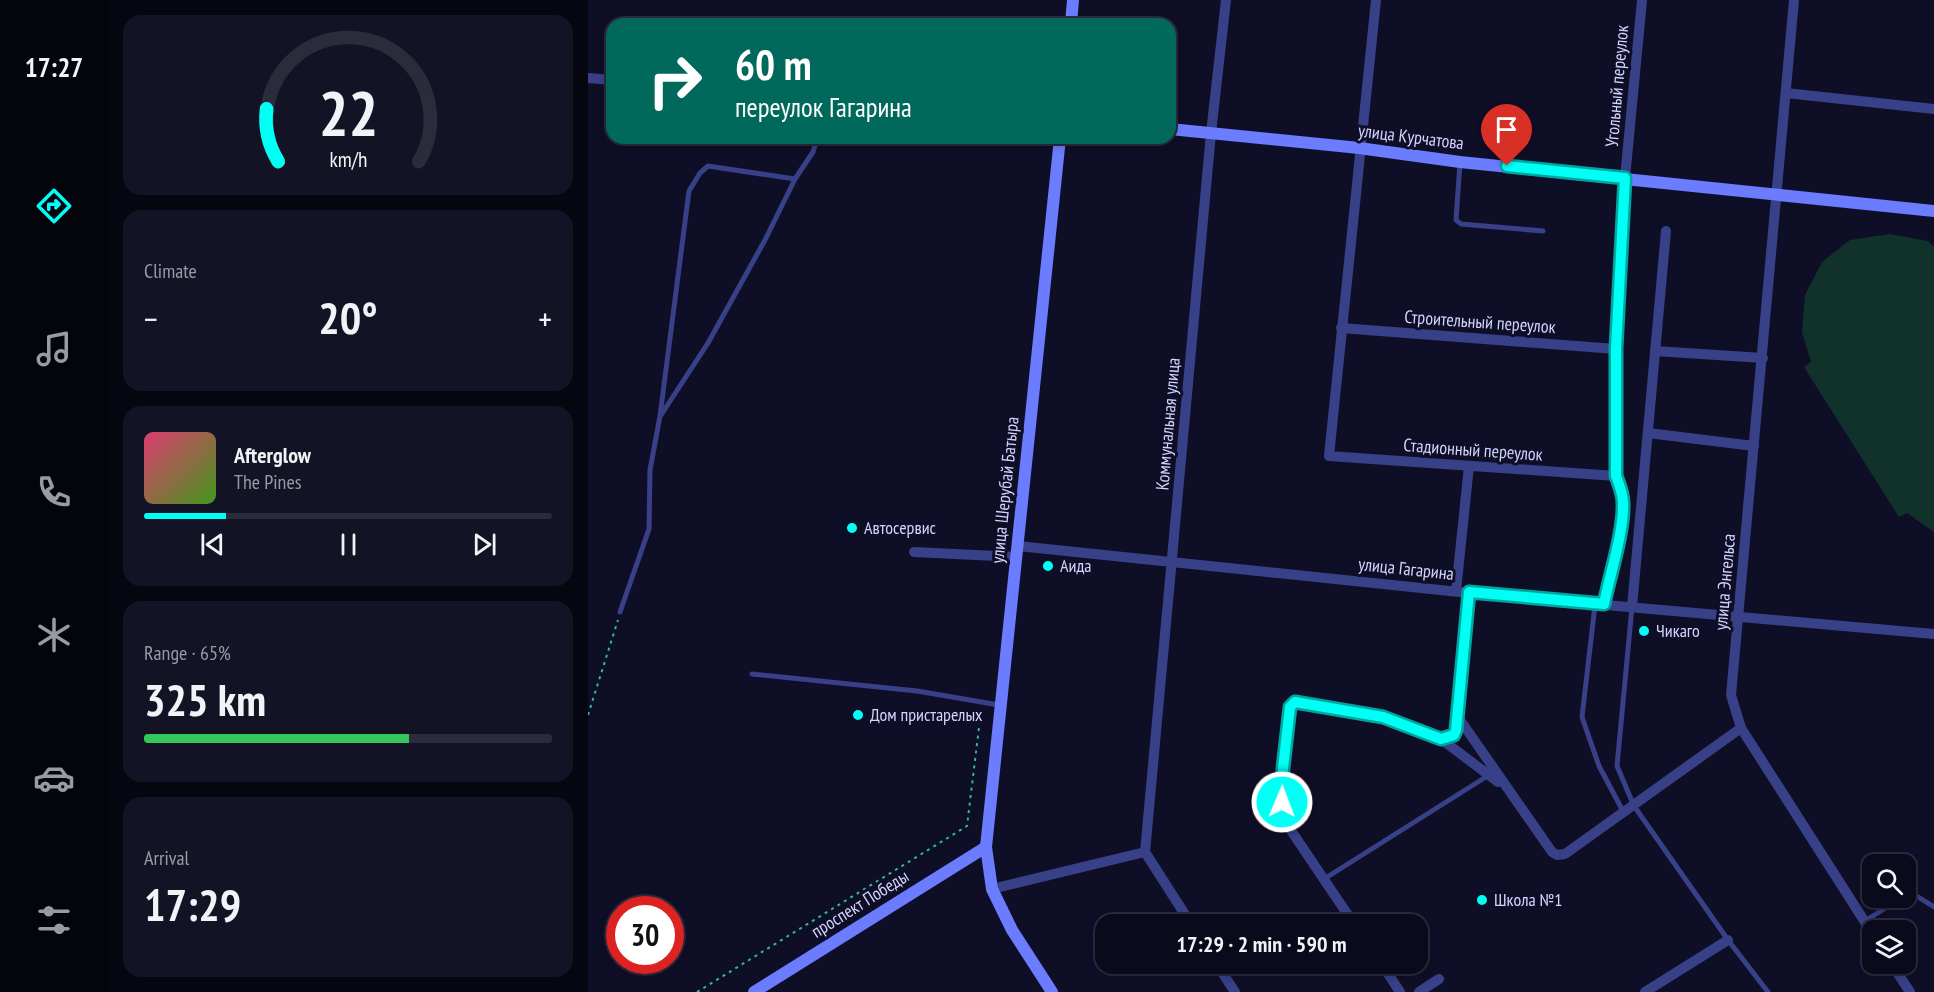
<!DOCTYPE html>
<html lang="en">
<head>
<meta charset="utf-8">
<style>
	:root { --surface:#0b0a1d; --page:#141326; --text:#f1f3f6; --muted:#9a9aa4; --line:#2b2b3b; --accent:#00fff5 }
	body { margin:0; font-family:"PT Sans Narrow",sans-serif; background:var(--page); color:var(--text); height:100vh; display:flex; flex-direction:column; font-size:22px; white-space:nowrap }
	* { box-sizing:border-box; margin:0 }
	p { font-size:20px; color:var(--muted) }
	.icon { flex:none; width:33px; height:33px; fill:none; stroke:currentColor; stroke-width:2; stroke-linecap:round; stroke-linejoin:round }
	.map { position:relative; flex:1; overflow:hidden }
	.sheet { display:flex; flex-direction:column; gap:15px; padding:15px; background:#060610; width:480px }
	.sheet>* { flex:none }
	.guide { position:absolute; left:18px; top:18px; width:570px; height:126px; border-radius:18px; box-shadow:0 3px 9px #0003,0 0 0 2px var(--line); background:#00695c; color:#fff; overflow:hidden }
	.buttons { position:absolute; left:1274px; top:854px; display:grid; gap:12px }
	.buttons a { display:grid; place-items:center; width:54px; height:54px; border-radius:12px; background:var(--surface); box-shadow:0 3px 9px #0003,0 0 0 2px var(--line); font-size:30px }
	.speed { position:absolute; left:18px; top:896px; display:flex; gap:12px; font-size:30px; font-weight:700; text-align:center }
	.speed>* { display:grid; place-content:center; width:78px; height:78px; border-radius:50%; background:var(--surface); box-shadow:0 3px 9px #0003,0 0 0 2px var(--line); line-height:1 }
	.speed .limit { border:9px solid #d22; background:#fff; color:#111 }
	.pin { position:absolute; display:grid; place-items:center; width:51px; height:51px; color:#fff; margin:-62px -26px; border-radius:50% 50% 50% 0; rotate:-45deg; box-shadow:0 0 6px #0007 }
	.pin .icon { rotate:45deg }
	.me { position:absolute; width:66px; margin:-33px; rotate:1deg; stroke-linejoin:round; filter:drop-shadow(0 0 4px #0008) }
	.turn { display:flex; align-items:center; gap:21px; height:126px; padding:0 30px; font-size:27px }
	.turn .icon { width:78px; height:78px; stroke-width:2.5 }
	.turn b { display:block; font-size:42px; line-height:51px }
	.big { font-size:45px; font-weight:800; line-height:1.1 }
	.sheet .widget { flex:1; display:flex; flex-direction:column; justify-content:center; gap:9px; min-width:0; padding:0 21px; border-radius:18px; background:var(--page) }
	.sheet .dial { align-items:center; gap:0 }
	.dial svg { height:156px; overflow:visible; fill:none; stroke:var(--line); stroke-width:7; stroke-linecap:round; text-anchor:middle }
	.dial text { fill:var(--text); stroke:none }
	.song { display:flex; align-items:center; gap:18px }
	.cover { width:72px; height:72px; border-radius:9px; background:linear-gradient(135deg,hsl(340 70% 55%),hsl(100 70% 35%)) }
	.played { height:6px; border-radius:3px; background:linear-gradient(90deg,var(--accent) 20%,var(--line) 20%) }
	.keys { display:flex; justify-content:space-around; direction:ltr }
	.heat { display:flex; justify-content:space-between; align-items:center; font-size:33px; direction:ltr }
	.charge { height:9px; border-radius:4px; background:linear-gradient(90deg,#34c759 65%,var(--line) 0) }
	.trip { position:absolute; left:507px; top:914px; width:333px; height:60px; border-radius:18px; background:var(--surface); box-shadow:0 3px 9px #0003,0 0 0 2px var(--line); font-weight:800; line-height:60px; text-align:center }
	main { display:flex; flex:1; min-height:0 }
	.dock { display:flex; flex-direction:column; width:108px; justify-content:space-around; align-items:center; background:#04040c; color:var(--muted) }
	.dock .icon { width:42px; height:42px }
	.dock .current { color:var(--accent) }
	.dock b { font-size:27px; color:var(--text) }
	.map>svg:first-child { display:block }
	.green { fill:#11312b }
	.lines { fill:none; stroke-linecap:round; stroke-linejoin:round }
	.path { stroke:#2bbc9f; stroke-width:2; stroke-dasharray:3 4.5; stroke-linecap:butt }
	.lane { stroke:#384087; stroke-width:5 }
	.street { stroke:#384087; stroke-width:10 }
	.secondary { stroke:#6b7cff; stroke-width:12 }
	.route-casing { stroke:#00a69f; stroke-width:15 }
	.route { stroke:#00fff5; stroke-width:10 }
	.poi-dot { fill:#00fff5; stroke:#0f0e27; stroke-width:2 }
	.labels { text-anchor:middle; stroke-width:6; stroke-linejoin:round; paint-order:stroke }
	.street-label { font-size:18px; fill:#d4d5ff; stroke:#0f0e27 }
	.poi-label { font-size:18px; fill:#d4d5ff; stroke:#0f0e27; text-anchor:start }
</style>
</head>
<body>
<main>
<nav class="dock">
<b>17:27</b>
<svg class="icon current" aria-label="directions" viewBox="0 0 24 24"><path d="M12 3l9 9-9 9-9-9zM9 14v-3h6M13 9l2 2-2 2"/></svg>
<svg class="icon" aria-label="music" viewBox="0 0 24 24"><path d="M9 18V5l10-2v13"/><circle cx="6" cy="18" r="3"/><circle cx="16" cy="16" r="3"/></svg>
<svg class="icon" aria-label="phone" viewBox="0 0 24 24"><path d="M5 4h4l2 5-3 2q2 4 5 5l2-3 5 2v4C11 20 4 13 5 4z"/></svg>
<svg class="icon" aria-label="climate" viewBox="0 0 24 24"><path d="M12 3v18M4 7l16 10M4 17L20 7"/></svg>
<svg class="icon" aria-label="car" viewBox="0 0 24 24"><path d="M5 17H2v-5l4-1 3-4h7l3 4 3 1v5h-3M9 17h6M6 11h13"/><circle cx="7" cy="17" r="2"/><circle cx="17" cy="17" r="2"/></svg>
<svg class="icon" aria-label="filters" viewBox="0 0 24 24"><path d="M4 7h16M4 17h16"/><circle cx="9" cy="7" r="2"/><circle cx="15" cy="17" r="2"/></svg>
</nav>
<section class="sheet">
<div class="widget dial"><svg viewBox="0 0 100 80">
<path d="M14 69A42 42 0 1 1 86 69"/>
<path d="M14 69A42 42 0 0 1 8 42" stroke="#00fff5"/>
<text x="50" y="56" font-size="32" font-weight="700">22</text>
<text x="50" y="72" font-size="11">km/h</text>
</svg></div>
<div class="widget"><p>Climate</p>
<div class="heat"><a>−</a><b class="big">20°</b><a>+</a></div>
</div>
<div class="widget">
<div class="song"><i class="cover"></i><div><b>Afterglow</b><p>The Pines</p></div></div>
<div class="played"></div>
<div class="keys"><svg class="icon" aria-label="previous" viewBox="0 0 24 24"><path d="M18 5L8 12l10 7zM5 5v14"/></svg><svg class="icon" aria-label="pause" viewBox="0 0 24 24"><path d="M8 5v14M16 5v14"/></svg><svg class="icon" aria-label="next" viewBox="0 0 24 24"><path d="M6 5l10 7-10 7zM19 5v14"/></svg></div>
</div>
<div class="widget"><p>Range · 65%</p><b class="big">325 km</b><div class="charge"></div></div>
<div class="widget"><p>Arrival</p><b class="big">17:29</b></div>
</section>
<div class="map">
<svg width="1346" height="992" viewBox="0 0 1346 992">
	<rect width="100%" height="100%" fill="#0f0e27"/>
	<path class="green" d="M 1302,234 L 1340,241 L 1346,247 L 1346,532 L 1319,513 L 1311,517 L 1216,367 L 1223,362 L 1214,332 L 1217,295 L 1234,262 L 1262,240 Z"/>
	<g class="lines">
		<g class="path">
			<path d="M 0,715 L 30,620"/>
			<path d="M 109,992 L 379,826 L 393,711"/>
		</g>
		<g class="lane">
			<path d="M 872,163 L 868,220 L 873,224 L 955,231"/>
			<path d="M 73,415 L 120,343 L 177,240 L 207,179"/>
			<path d="M 1007,605 L 994,717 L 1011,766 L 1036,813"/>
			<path d="M 1044,607 L 1029,766 L 1046,806 L 1140,940 L 1180,992"/>
			<path d="M 32,612 L 61,529 L 62,470 L 72,416 L 101,191 L 112,173 L 120,166 L 207,179 L 225,152 L 229,138"/>
			<path d="M 164,674 L 329,691 L 411,705"/>
			<path d="M 736,879 L 901,775"/>
			<path d="M 1277,921 L 1313,898 L 1327,895 L 1346,907"/>
		</g>
		<g class="street">
			<path d="M 788,0 L 741,456 L 1028,476"/>
			<path d="M 1206,0 L 1143,695 L 1153,728 L 1284,933"/>
			<path d="M 0,78 L 24,80"/>
			<path d="M 1198,93 L 1346,109"/>
			<path d="M 753,328 L 1028,349"/>
			<path d="M 1067,351 L 1175,358"/>
			<path d="M 1060,433 L 1166,446"/>
			<path d="M 430,546 L 881,593 L 1346,634"/>
			<path d="M 326,552 L 428,557"/>
			<path d="M 868,591 L 881,466"/>
			<path d="M 881,593 L 870,717 L 964,852 L 969,855 L 977,854 L 1153,728"/>
			<path d="M 1016,604 C 1022,575 1036,530 1035,503 C 1035,493 1031,484 1028,476 L 1028,349 L 1037,178 L 1054,0"/>
			<path d="M 1044,607 L 1078,231"/>
			<path d="M 853,739 L 910,782"/>
			<path d="M 404,889 L 557,852"/>
			<path d="M 603,924 L 557,852 L 623,133 L 638,0"/>
			<path d="M 766,924 L 702,829 L 694,802 L 695,768 L 703,704 L 707,702 L 795,717 L 853,739 L 866,735 L 870,717"/>
			<path d="M 628,963 L 647,992"/>
			<path d="M 793,963 L 812,992"/>
			<path d="M 1303,963 L 1322,992"/>
			<path d="M 831,992 L 851,979"/>
			<path d="M 1057,992 L 1140,940"/>
		</g>
		<g class="secondary">
			<path d="M 483,24 L 485,0"/>
			<path d="M 582,129 L 771,148 L 872,162 L 1346,211"/>
			<path d="M 166,992 L 398,847"/>
			<path d="M 464,992 L 424,930 L 404,889 L 398,847 L 472,138"/>
		</g>
	</g>
	<g class="lines">
		<g class="route-casing">
			<path id="route" d="M 694,802 L 695,768 L 702,707 L 707,702 L 795,717 L 853,739 L 866,735 L 868,730 L 881,592 L 1016,604 C 1022,574 1036,532 1035,503 C 1035,493 1031,484 1028,476 L 1028,348 L 1037,178 L 919,166"/>
		</g>
		<use href="#route" class="route"/>
	</g>
	<g class="poi-dot">
		<circle cx="264" cy="528" r="6"/>
		<circle cx="460" cy="566" r="6"/>
		<circle cx="1056" cy="631" r="6"/>
		<circle cx="270" cy="715" r="6"/>
		<circle cx="894" cy="900" r="6"/>
	</g>
	<g class="labels">
		<g class="street-label">
			<text transform="translate(1029 86) rotate(-85)" y="6">Угольный переулок</text>
			<text transform="translate(823 137) rotate(7)" y="6">улица Курчатова</text>
			<text transform="translate(892 322) rotate(4)" y="6">Строительный переулок</text>
			<text transform="translate(580 424) rotate(-85)" y="6">Коммунальная улица</text>
			<text transform="translate(885 450) rotate(4)" y="6">Стадионный переулок</text>
			<text transform="translate(417 490) rotate(-84)" y="6">улица Шерубай Батыра</text>
			<text transform="translate(818 569) rotate(6)" y="6">улица Гагарина</text>
			<text transform="translate(1137 582) rotate(-85)" y="6">улица Энгельса</text>
			<text transform="translate(272 904) rotate(-32)" y="6">проспект Победы</text>
		</g>
		<g class="poi-label">
			<text x="276" y="534">Автосервис</text>
			<text x="472" y="572">Аида</text>
			<text x="1068" y="637">Чикаго</text>
			<text x="282" y="721">Дом пристарелых</text>
			<text x="906" y="906">Школа №1</text>
		</g>
	</g>
</svg>
<div class="buttons">
<a><svg class="icon" aria-label="search" viewBox="0 0 24 24"><circle cx="10" cy="10" r="6"/><path d="M15 15l6 6"/></svg></a>
<a><svg class="icon" aria-label="layers" viewBox="0 0 24 24"><path d="M12 4l9 5-9 5-9-5zM3 14l9 5 9-5"/></svg></a>
</div>
<div class="speed"><div class="limit">30</div></div>
<div class="pin" style="left:919px;top:166px;background:#d93025"><svg class="icon" aria-label="arrive" viewBox="0 0 24 24"><path d="M6 21V4h12l-3 4 3 4H6"/></svg></div>
<svg class="me" style="left:694px;top:802px" viewBox="-20 -20 40 40"><circle r="17" fill="#00fff5" stroke="#fff" stroke-width="3"/><path d="M0-11L8 9 0 5-8 9z" fill="#fff"/></svg>
<div class="trip">17:29 · 2 min · 590 m</div>
<div class="guide">
<div class="turn"><svg class="icon" aria-label="right" viewBox="0 0 24 24"><path d="M7 20v-9h11M14 6l5 5-5 5"/></svg><div><b>60 m</b>переулок Гагарина</div></div>
</div>
</div>
</main>
</body>
</html>
